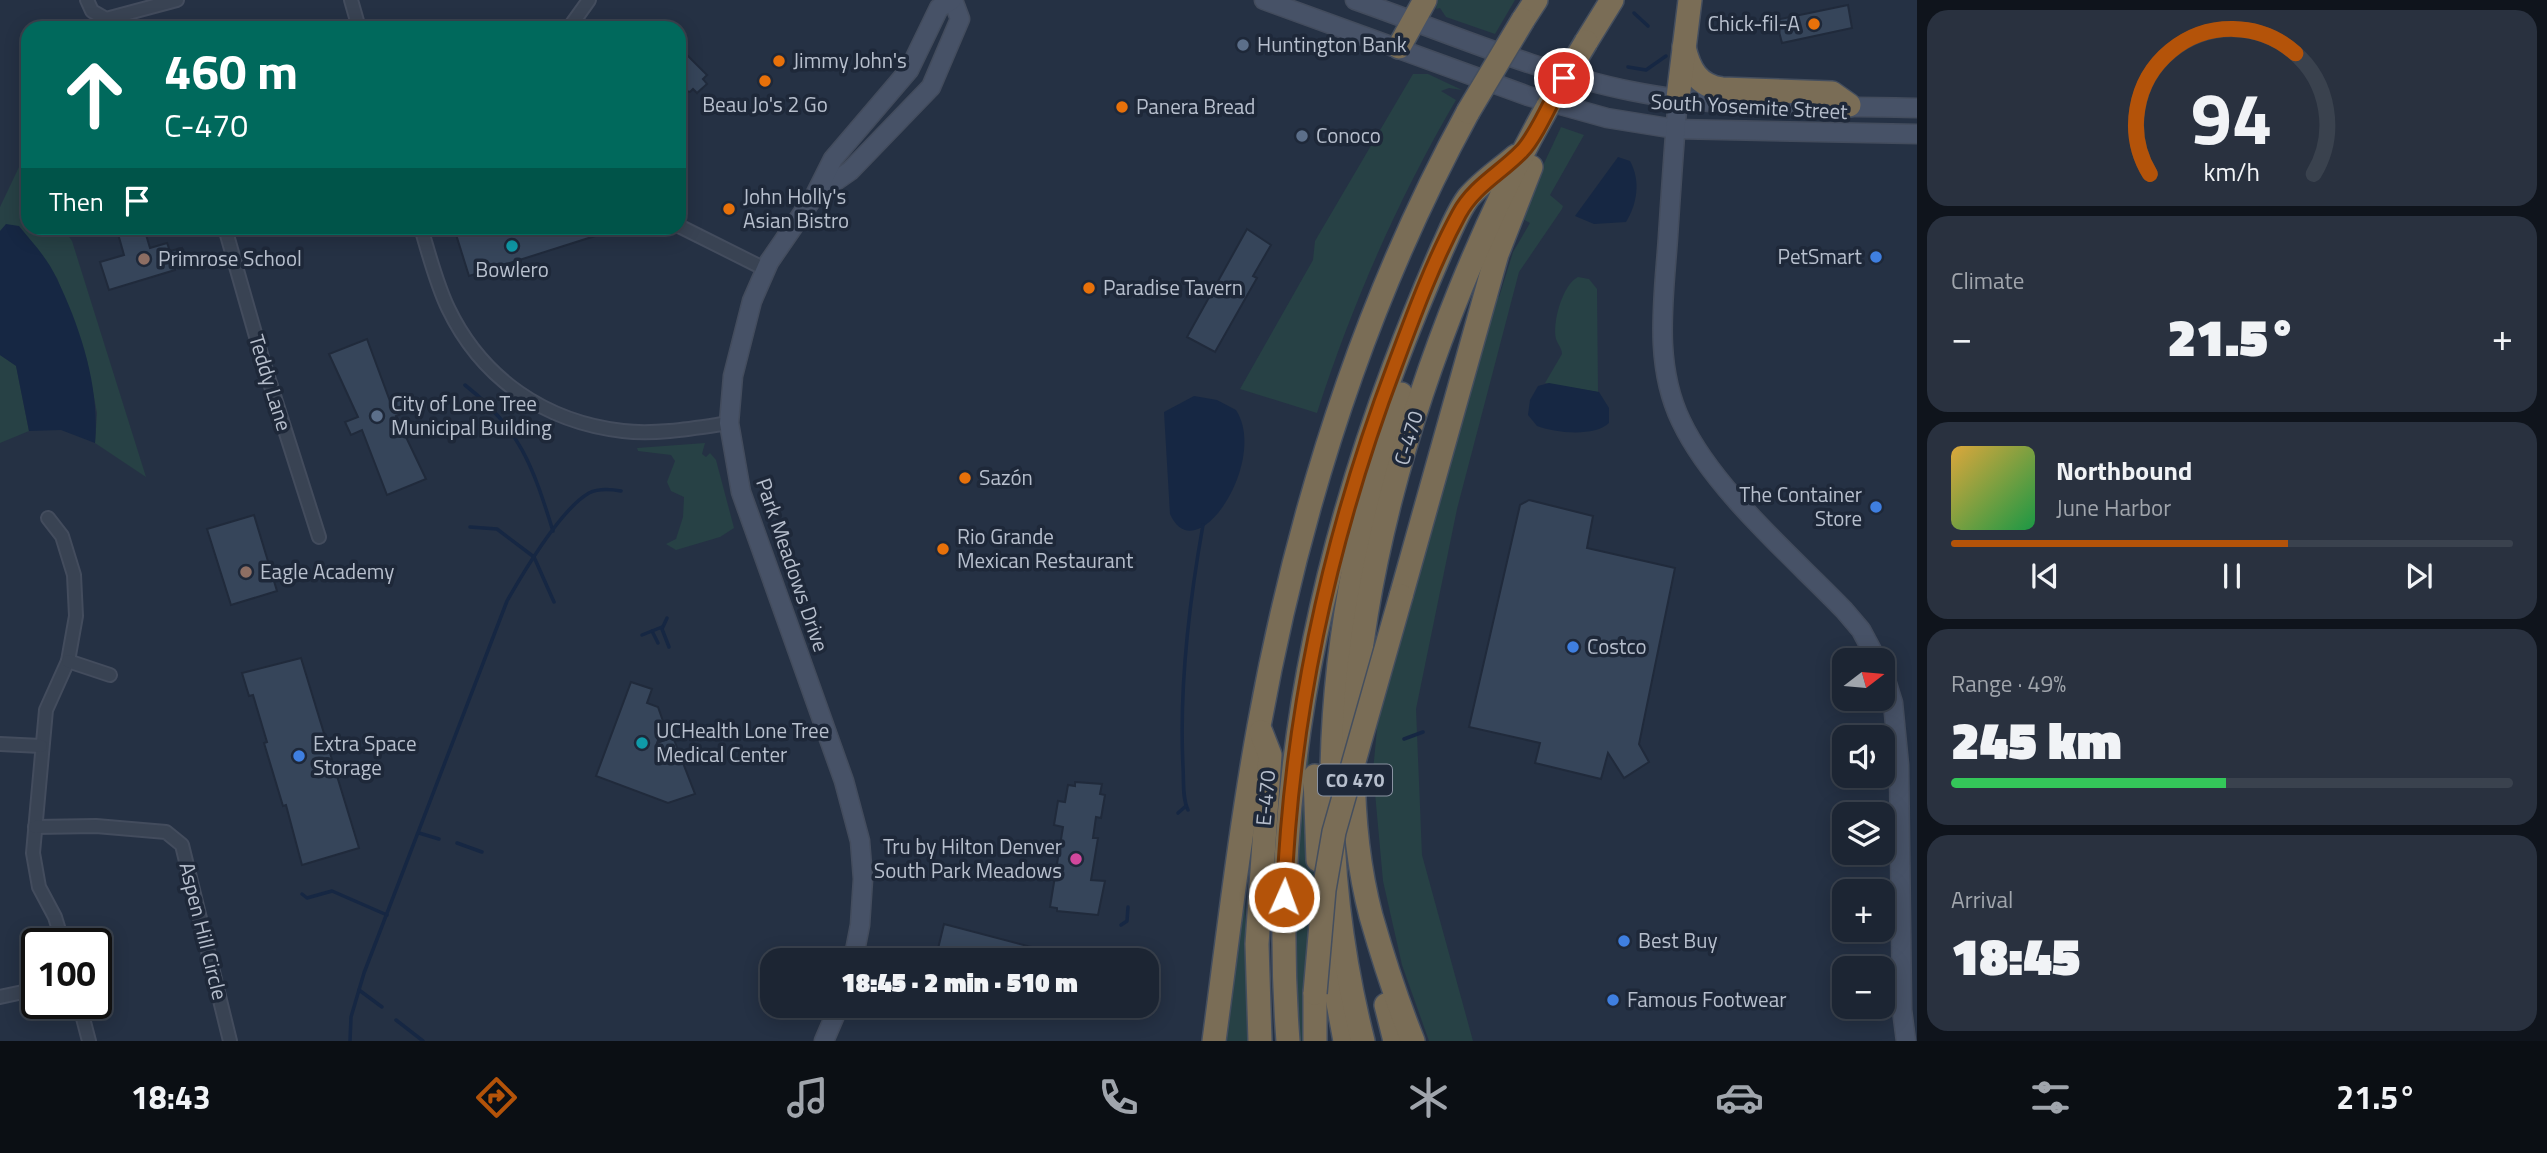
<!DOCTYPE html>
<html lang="en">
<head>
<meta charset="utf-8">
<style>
	:root { --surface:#1c2533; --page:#29313f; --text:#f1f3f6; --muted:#a0a5ac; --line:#3a424e; --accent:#b45309 }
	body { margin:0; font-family:"Titillium Web",sans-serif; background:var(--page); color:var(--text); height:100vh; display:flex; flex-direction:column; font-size:26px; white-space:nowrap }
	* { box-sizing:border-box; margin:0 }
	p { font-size:23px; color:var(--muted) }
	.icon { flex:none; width:38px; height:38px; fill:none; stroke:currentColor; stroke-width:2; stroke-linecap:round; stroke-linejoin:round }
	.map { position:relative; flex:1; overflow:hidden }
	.side { display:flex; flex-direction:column; gap:10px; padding:10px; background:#0f141c; width:630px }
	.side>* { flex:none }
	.banner { position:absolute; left:21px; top:21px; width:665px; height:214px; border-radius:21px; box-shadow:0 4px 18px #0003,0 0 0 2px var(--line); background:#00695c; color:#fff; overflow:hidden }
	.needle { width:46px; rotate:74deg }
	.controls { position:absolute; left:1832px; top:648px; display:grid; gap:14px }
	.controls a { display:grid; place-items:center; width:63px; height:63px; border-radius:14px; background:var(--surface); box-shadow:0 4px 18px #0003,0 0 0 2px var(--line); font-size:35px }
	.speed { position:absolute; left:21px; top:928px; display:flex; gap:14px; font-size:35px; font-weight:700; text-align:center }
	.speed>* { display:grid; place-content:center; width:91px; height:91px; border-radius:50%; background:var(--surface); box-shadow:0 4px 18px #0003,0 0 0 2px var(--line); line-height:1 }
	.speed .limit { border:4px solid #111; border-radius:10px; background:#fff; color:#111 }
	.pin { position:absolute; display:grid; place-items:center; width:60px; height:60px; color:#fff; margin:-30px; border:4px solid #fff; border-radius:50%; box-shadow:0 2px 7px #0007 }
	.me { position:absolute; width:77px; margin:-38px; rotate:2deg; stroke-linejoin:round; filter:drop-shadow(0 0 5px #0008) }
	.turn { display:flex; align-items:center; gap:24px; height:147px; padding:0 28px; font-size:32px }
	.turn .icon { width:91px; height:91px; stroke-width:2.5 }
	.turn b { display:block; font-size:49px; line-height:60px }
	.then { display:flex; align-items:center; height:66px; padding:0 28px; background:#0003; gap:14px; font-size:26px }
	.big { font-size:52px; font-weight:800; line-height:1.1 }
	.side .tile { flex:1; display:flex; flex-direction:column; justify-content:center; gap:10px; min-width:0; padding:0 24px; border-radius:21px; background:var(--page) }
	.side .dial { align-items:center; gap:0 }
	.dial svg { height:182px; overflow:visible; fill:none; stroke:var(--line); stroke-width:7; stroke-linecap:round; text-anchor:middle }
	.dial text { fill:var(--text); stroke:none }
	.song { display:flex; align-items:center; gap:21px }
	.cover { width:84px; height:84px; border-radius:10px; background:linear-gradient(135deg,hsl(40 70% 55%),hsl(140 70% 35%)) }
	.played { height:7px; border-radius:4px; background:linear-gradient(90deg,var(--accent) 60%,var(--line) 60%) }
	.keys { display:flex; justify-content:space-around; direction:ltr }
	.heat { display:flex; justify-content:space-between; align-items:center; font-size:38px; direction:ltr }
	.charge { height:10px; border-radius:5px; background:linear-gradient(90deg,#34c759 49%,var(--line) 0) }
	.trip { position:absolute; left:760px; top:948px; width:399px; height:70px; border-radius:21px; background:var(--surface); box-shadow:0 4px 18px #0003,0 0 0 2px var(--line); font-weight:800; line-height:70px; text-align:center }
	.tab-bar { display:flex; height:112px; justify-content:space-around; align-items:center; background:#0b0f14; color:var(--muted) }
	.tab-bar .icon { width:49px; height:49px }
	.tab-bar .on { color:var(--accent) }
	.tab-bar b { font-size:32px; color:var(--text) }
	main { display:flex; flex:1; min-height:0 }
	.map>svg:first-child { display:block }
	.green { fill:#274145 }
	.water { fill:#162743 }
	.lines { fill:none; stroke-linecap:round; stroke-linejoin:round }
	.stream { stroke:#162743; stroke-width:3.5 }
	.building { fill:#36455a; stroke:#202a3b; stroke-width:2 }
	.minor-casing { stroke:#434c5d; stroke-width:16 }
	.secondary-casing { stroke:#434c5d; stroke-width:21 }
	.motorway-casing { stroke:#444e5e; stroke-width:26 }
	.minor { stroke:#394353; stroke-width:12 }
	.secondary { stroke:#475267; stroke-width:18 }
	.motorway { stroke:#7a6d56; stroke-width:23 }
	.motorway-bridge-casing { stroke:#444e5e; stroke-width:26; stroke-linecap:butt }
	.motorway-bridge { stroke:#7a6d56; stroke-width:23 }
	.route-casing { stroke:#753606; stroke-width:18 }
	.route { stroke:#b45309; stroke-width:12 }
	.food-dot { fill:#e8710a; stroke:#1e2839; stroke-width:2.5 }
	.service-dot { fill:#5c6f8a; stroke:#1e2839; stroke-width:2.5 }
	.culture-dot { fill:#0f9aa8; stroke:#1e2839; stroke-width:2.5 }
	.shop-dot { fill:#3f7fe0; stroke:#1e2839; stroke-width:2.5 }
	.education-dot { fill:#8d6e63; stroke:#1e2839; stroke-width:2.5 }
	.hotel-dot { fill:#d1479c; stroke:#1e2839; stroke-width:2.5 }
	.labels { text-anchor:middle; stroke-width:7; stroke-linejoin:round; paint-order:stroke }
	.shield { fill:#1e2839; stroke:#8992a1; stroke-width:2 }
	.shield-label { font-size:19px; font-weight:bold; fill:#b7bfcd }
	.poi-label { font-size:21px; fill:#b7bfcd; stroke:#1e2839; text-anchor:start }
	.street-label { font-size:21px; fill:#b7bfcd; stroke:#1e2839 }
</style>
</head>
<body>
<main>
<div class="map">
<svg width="1917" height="1041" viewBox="0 0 1917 1041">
	<rect width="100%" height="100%" fill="#253144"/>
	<g class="green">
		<path d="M 1438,0 L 1515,0 L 1495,34 L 1446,17 L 1440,8 L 1436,9 Z"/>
		<path d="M 1413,74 L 1428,74 L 1462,90 L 1449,88 L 1441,91 L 1456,100 C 1399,197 1352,304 1317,413 L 1240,389 L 1313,260 L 1315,241 Z"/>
		<path d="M 1561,127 L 1584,135 L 1550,195 L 1563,206 L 1562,209 L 1519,272 L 1457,509 L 1416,709 L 1422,855 L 1473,1041 L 1429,1041 L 1402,965 L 1383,881 L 1373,771 L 1381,687 L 1493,296 L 1499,297 L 1513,252 L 1530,223 L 1519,217 Z"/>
		<path d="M 19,167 L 28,180 L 28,228 L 63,228 L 72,241 L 146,477 L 95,443 L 97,413 L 87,361 L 57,278 L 31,242 L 0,231 L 0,207 Z"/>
		<path d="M 1578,277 L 1589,279 L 1597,289 L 1598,392 L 1545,383 L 1562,354 C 1562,348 1558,345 1556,339 C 1552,322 1563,284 1578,277 Z"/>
		<path d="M 0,355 L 16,365 L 29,431 L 0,443 Z"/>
		<path d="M 705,443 L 702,454 L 706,457 L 710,453 L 716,460 L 734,528 L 720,537 L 676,550 L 666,544 L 676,539 L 683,517 L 684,497 L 671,491 L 667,482 L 675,461 L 671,455 L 638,451 L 637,448 Z"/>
		<path d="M 1303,754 L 1309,755 L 1315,904 L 1308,1041 L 1297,1041 L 1292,895 Z"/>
		<path d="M 1245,888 L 1247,1041 L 1225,1041 Z"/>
	</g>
	<g class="water">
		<path d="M 1618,157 L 1630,161 C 1641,181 1637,204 1626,222 L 1594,224 L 1575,216 Z"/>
		<path d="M 6,224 L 19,226 C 33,243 48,259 57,279 C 81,329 100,388 95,443 L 61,430 L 29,431 L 16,366 L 0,355 L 0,231 Z"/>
		<path d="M 1549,383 L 1599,392 L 1609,408 L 1609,423 C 1595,437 1555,433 1537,426 L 1528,415 L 1530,400 L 1538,386 Z"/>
		<path d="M 1194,396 L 1217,400 L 1236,410 C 1269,461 1196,573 1170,514 L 1164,412 Z"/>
	</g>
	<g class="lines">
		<g class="stream">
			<path d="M 1634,13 L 1648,26"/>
			<path d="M 1628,67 L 1646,70 L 1666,56"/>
			<path d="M 465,385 C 520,428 533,467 553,531"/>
			<path d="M 470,527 L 497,529 L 534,557 L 554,602"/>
			<path d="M 667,618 L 662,629 L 669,647"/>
			<path d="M 652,631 L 658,643"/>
			<path d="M 642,635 L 662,627"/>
			<path d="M 1404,739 L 1423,732"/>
			<path d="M 1188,810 C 1182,798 1184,781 1183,767 C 1179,687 1189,603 1203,525"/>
			<path d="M 1178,813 L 1186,806"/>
			<path d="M 419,833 L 439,839"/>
			<path d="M 457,843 L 482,852"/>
			<path d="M 302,894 L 307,898 L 332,891 L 387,915"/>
			<path d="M 1121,925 L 1127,921 L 1128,907"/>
			<path d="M 359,990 L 382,1007"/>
			<path d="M 396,1020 L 423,1041"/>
			<path d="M 350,1041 L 351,1017 L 364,973 L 507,601 C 523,573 561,509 589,493 C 599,488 610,489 621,491"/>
		</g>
	</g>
	<g class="building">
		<path d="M 1848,5 L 1852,28 L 1782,43 L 1776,20 Z"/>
		<path d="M 679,47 L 707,75 L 703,79 L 707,84 L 697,93 L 693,89 L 690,92 L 679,89 Z"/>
		<path d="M 125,228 L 144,228 L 150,248 L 167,243 L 170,251 L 182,248 L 185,257 L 173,261 L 175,270 L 109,290 L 100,262 L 124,255 L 117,230 Z"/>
		<path d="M 454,228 L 592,228 L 595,236 L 469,276 Z"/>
		<path d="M 1247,229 L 1271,245 L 1253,276 L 1257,278 L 1215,352 L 1187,337 Z"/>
		<path d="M 367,339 L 391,404 L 404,398 L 406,404 L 409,411 L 396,416 L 426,479 L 387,495 L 362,430 L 351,435 L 345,422 L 358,417 L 329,354 Z"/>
		<path d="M 1529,500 L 1593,516 L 1587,548 L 1675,568 L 1639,744 L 1649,762 L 1624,778 L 1608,753 L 1601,779 L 1535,763 L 1540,743 L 1469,727 L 1520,505 Z"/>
		<path d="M 254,515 L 277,591 L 231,605 L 207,529 Z"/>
		<path d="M 301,658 L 359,848 L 302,865 L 286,805 L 283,806 L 264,743 L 267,742 L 253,695 L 249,696 L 242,673 Z"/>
		<path d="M 631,682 L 652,689 L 647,703 L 658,707 L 664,724 L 657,743 L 673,737 L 695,794 L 668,803 L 596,776 Z"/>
		<path d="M 1075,782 L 1102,784 L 1100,794 L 1105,795 L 1101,818 L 1096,817 L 1093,838 L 1098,838 L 1091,880 L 1105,881 L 1098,915 L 1057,911 L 1057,908 L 1050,907 L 1063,827 L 1054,825 L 1058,801 L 1065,802 L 1068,785 L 1075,786 Z"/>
		<path d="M 944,924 L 1073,958 L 1072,961 L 935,961 Z"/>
	</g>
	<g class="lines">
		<g class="minor-casing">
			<g id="minor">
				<path d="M 87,0 L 92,11 L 106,19 L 177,0"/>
				<path d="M 351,0 L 359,28"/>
				<path d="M 569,28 L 589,0"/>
				<path d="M 679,226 L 765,269"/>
				<path d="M 225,228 L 263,361 L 319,537"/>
				<path d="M 421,228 C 429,254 436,283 448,308 C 482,379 545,422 623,431 C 657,435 695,428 729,423"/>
				<path d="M 48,518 L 62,536 L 74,575 L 76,616 L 68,661 L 46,710 L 33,853 L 39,887 L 55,917 L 63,943"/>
				<path d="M 68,661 L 110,675"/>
				<path d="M 0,744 L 41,746"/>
				<path d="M 35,827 L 96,826 L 166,832 L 182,845 L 230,1041"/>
				<path d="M 0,997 L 37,989"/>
				<path d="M 79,1003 L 89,1041"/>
			</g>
		</g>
		<g class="secondary-casing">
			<g id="secondary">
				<path d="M 1264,0 L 1528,96 L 1607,118 L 1675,129 L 1917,134"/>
				<path d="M 1355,0 C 1444,31 1540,73 1631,91 C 1724,110 1823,105 1917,108"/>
				<path d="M 1678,98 C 1674,144 1671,191 1668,237 C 1664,298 1653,363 1681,421 C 1713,489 1792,556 1844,610 L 1861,630 L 1877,660"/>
				<path d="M 817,194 L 850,171 L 931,87 L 960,19 L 953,0"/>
				<path d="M 1883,671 L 1893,703 L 1899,765 L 1902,1010 L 1906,1041"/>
				<path d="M 853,961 L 860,925 L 863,879 L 860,841 L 844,781 L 741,492 L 729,423 L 733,376 L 752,301 L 769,262 L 815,195 L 833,159 L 909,70 L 939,8 L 952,0"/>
				<path d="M 824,1041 L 839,1006"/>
			</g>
		</g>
		<g class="motorway-casing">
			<g id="motorway">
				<path d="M 1523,20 L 1536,0"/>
				<path d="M 1586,42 L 1612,0"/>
				<path d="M 1399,47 L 1425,0"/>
				<path d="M 1684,47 C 1689,69 1698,86 1722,89 L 1832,93 L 1849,105"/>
				<path d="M 1678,98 L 1690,0"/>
				<path d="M 1401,596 L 1497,254 L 1531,167"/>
				<path d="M 1315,776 L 1318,860"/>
				<path d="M 1325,933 L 1345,1041"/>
				<path d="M 1315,993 L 1315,1041"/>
				<path d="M 1386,1005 L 1395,1041"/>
				<path d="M 1214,1041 C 1228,936 1240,831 1259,726 C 1298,511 1363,304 1468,112"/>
				<path d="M 1260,1041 L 1257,944 L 1270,755 L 1261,732"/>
				<path d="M 1288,1041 C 1270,810 1313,583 1394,367 C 1409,327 1425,288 1442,249 C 1450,232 1457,213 1468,198 C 1481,182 1501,169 1516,156"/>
				<path d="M 1363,1041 C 1308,824 1329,604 1401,394"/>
				<path d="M 1413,1041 C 1397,1001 1383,958 1371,916 C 1307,672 1428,319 1548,106"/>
			</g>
		</g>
		<use href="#minor" class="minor"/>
		<use href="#secondary" class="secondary"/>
		<use href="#motorway" class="motorway"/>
		<g class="motorway-bridge-casing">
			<g id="motorway-bridge">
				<path d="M 1548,106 L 1586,42"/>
				<path d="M 1468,112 L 1523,20"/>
				<path d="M 1315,993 L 1324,890 L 1334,832 L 1401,596"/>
			</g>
		</g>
		<use href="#motorway-bridge" class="motorway-bridge"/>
	</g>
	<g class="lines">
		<g class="route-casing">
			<path id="route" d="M 1284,897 C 1291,713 1330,537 1395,365 C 1414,314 1433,262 1459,214 C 1474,186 1501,173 1522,151 C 1536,137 1553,97 1564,78"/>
		</g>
		<use href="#route" class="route"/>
	</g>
	<g class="food-dot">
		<circle cx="1814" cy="24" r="7"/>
		<circle cx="779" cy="61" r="7"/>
		<circle cx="765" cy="81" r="7"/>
		<circle cx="1122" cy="107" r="7"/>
		<circle cx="729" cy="209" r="7"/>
		<circle cx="1089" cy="288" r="7"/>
		<circle cx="965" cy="478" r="7"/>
		<circle cx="943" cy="549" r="7"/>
	</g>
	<g class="service-dot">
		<circle cx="1243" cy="45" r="7"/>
		<circle cx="1302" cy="136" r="7"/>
		<circle cx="377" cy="416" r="7"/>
	</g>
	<g class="culture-dot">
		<circle cx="512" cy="246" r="7"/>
		<circle cx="642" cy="743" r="7"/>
	</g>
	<g class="shop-dot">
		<circle cx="1876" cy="257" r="7"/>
		<circle cx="1876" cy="507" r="7"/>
		<circle cx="1573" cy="647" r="7"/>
		<circle cx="299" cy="756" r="7"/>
		<circle cx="1624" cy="941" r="7"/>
		<circle cx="1613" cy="1000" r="7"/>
	</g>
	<g class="education-dot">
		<circle cx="144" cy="259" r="7"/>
		<circle cx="246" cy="572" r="7"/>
	</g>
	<circle class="hotel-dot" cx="1076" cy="859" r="7"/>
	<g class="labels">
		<rect class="shield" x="1318" y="764.5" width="74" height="31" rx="5"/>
		<g class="shield-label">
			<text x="1355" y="787">CO 470</text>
		</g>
		<g class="poi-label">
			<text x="1800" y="31" text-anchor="end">Chick-fil-A</text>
			<text x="1257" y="52">Huntington Bank</text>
			<text x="793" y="68">Jimmy John's</text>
			<text x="765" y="112" text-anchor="middle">Beau Jo's 2 Go</text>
			<text x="1136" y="114">Panera Bread</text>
			<text x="1316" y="143">Conoco</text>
			<text x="743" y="204">John Holly's<tspan x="743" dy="24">Asian Bistro</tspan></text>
			<text x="1862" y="264" text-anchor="end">PetSmart</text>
			<text x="158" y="266">Primrose School</text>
			<text x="512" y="277" text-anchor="middle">Bowlero</text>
			<text x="1103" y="295">Paradise Tavern</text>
			<text x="391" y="411">City of Lone Tree<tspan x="391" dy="24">Municipal Building</tspan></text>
			<text x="979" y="485">Sazón</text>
			<text x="1862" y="502" text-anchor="end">The Container<tspan x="1862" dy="24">Store</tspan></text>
			<text x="957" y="544">Rio Grande<tspan x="957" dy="24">Mexican Restaurant</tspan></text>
			<text x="260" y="579">Eagle Academy</text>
			<text x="1587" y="654">Costco</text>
			<text x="656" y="738">UCHealth Lone Tree<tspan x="656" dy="24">Medical Center</tspan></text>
			<text x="313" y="751">Extra Space<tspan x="313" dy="24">Storage</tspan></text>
			<text x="1062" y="854" text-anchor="end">Tru by Hilton Denver<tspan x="1062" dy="24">South Park Meadows</tspan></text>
			<text x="1638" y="948">Best Buy</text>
			<text x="1627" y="1007">Famous Footwear</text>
		</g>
		<g class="street-label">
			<text transform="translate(1749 107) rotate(3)" y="7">South Yosemite Street</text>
			<text transform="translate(270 383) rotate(73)" y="7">Teddy Lane</text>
			<text transform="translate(1409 438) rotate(-74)" y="7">C-470</text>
			<text transform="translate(792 565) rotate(71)" y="7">Park Meadows Drive</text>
			<text transform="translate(1266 798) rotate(-85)" y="7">E-470</text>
			<text transform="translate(203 931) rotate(76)" y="7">Aspen Hill Circle</text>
		</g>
	</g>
</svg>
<div class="controls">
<a><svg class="needle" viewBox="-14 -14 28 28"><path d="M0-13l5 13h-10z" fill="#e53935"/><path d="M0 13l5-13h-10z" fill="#a0a5ac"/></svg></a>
<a><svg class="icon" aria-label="sound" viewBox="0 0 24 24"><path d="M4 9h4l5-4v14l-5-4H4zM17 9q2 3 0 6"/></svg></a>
<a><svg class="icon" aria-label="layers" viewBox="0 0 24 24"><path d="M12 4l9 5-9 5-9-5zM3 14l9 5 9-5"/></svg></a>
<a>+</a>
<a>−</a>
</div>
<div class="speed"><div class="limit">100</div></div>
<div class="pin" style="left:1564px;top:78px;background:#d93025"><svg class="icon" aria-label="arrive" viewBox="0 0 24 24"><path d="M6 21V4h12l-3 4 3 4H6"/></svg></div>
<svg class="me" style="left:1284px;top:897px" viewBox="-20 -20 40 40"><circle r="17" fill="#b45309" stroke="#fff" stroke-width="3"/><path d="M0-11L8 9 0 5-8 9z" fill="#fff"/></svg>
<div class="trip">18:45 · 2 min · 510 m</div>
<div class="banner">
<div class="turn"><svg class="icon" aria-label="ahead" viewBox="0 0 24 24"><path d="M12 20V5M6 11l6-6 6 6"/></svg><div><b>460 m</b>C-470</div></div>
<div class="then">Then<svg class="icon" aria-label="arrive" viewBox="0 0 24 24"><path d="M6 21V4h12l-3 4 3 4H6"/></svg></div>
</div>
</div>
<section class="side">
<div class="tile dial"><svg viewBox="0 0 100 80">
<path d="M14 69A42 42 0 1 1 86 69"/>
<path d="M14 69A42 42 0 0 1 78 16" stroke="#b45309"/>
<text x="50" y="56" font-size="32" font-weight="700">94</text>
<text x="50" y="72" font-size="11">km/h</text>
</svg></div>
<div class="tile"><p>Climate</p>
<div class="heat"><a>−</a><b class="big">21.5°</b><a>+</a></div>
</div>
<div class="tile">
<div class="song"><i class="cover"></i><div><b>Northbound</b><p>June Harbor</p></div></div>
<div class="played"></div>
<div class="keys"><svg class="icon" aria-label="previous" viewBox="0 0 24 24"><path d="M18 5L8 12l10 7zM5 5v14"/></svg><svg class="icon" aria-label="pause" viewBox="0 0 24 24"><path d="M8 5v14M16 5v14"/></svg><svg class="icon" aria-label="next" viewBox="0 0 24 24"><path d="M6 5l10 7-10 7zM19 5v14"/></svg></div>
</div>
<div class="tile"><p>Range · 49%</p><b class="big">245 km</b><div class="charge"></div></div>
<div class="tile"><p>Arrival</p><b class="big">18:45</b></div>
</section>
</main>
<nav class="tab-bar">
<b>18:43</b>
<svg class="icon on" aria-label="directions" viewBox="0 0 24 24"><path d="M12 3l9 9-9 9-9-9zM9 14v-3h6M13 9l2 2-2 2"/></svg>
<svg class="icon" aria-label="music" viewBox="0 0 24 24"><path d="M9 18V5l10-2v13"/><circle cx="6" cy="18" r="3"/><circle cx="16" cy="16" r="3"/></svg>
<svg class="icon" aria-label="phone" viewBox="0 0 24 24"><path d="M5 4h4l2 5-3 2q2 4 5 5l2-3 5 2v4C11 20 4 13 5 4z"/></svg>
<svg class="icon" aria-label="climate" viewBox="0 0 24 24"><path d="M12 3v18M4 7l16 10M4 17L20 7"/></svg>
<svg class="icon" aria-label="car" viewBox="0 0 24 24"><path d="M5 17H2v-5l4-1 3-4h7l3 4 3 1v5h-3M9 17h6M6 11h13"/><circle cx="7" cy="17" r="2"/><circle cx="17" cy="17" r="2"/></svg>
<svg class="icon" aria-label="filters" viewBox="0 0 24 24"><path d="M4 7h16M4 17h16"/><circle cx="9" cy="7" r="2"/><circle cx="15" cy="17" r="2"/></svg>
<b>21.5°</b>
</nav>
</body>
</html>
